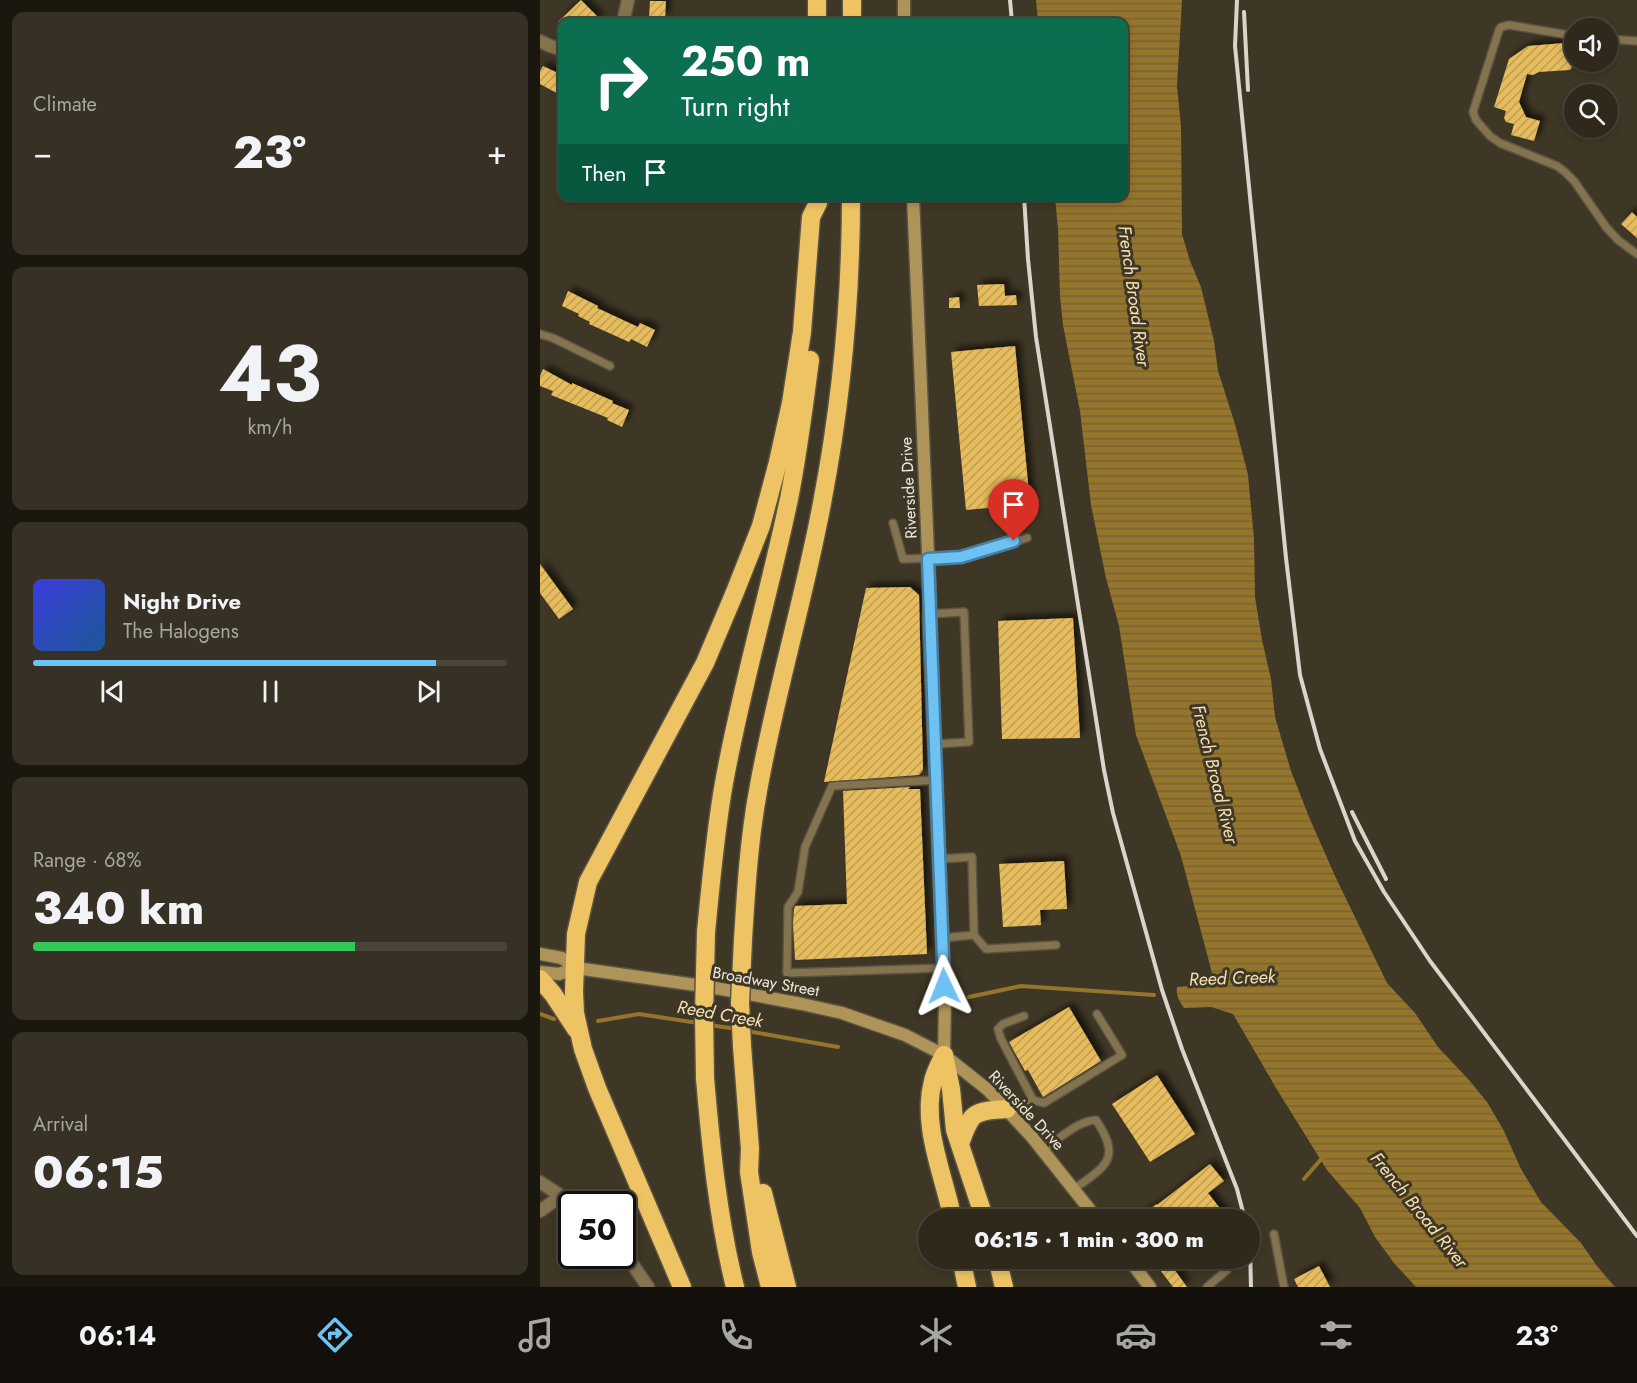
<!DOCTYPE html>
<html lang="en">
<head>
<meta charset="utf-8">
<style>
	:root { --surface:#2f291c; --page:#373125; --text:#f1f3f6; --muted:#a7a6a3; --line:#4a453b; --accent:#6dc2f3 }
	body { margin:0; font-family:Jost,sans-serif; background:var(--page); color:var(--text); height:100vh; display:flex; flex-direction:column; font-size:22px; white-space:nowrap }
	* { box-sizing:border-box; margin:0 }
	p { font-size:20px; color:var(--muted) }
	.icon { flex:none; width:33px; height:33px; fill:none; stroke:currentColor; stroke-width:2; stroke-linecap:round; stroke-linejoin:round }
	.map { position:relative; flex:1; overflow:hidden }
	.drawer { display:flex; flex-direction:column; gap:12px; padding:12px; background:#1a170f; width:540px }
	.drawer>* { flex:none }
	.hud { position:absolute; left:18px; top:18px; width:570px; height:183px; border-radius:12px; box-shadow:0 3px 9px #0003,0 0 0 2px var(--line); background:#0b6e4f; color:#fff; overflow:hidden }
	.buttons { position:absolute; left:1024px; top:18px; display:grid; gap:12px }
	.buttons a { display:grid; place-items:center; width:54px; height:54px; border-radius:50%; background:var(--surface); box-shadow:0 3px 9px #0003,0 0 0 2px var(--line); font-size:30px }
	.speed { position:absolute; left:18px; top:1191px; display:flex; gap:12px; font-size:30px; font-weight:700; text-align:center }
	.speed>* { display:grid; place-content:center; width:78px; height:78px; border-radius:50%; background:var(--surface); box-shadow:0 3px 9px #0003,0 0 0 2px var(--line); line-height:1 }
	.speed .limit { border:3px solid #111; border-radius:9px; background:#fff; color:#111 }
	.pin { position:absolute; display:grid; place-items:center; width:51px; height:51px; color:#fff; margin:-62px -26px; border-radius:50% 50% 50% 0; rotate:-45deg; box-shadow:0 0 6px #0007 }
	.pin .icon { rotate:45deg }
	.me { position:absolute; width:66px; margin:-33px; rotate:358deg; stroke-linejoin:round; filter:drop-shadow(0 0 4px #0008) }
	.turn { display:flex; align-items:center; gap:21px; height:126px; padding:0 24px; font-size:27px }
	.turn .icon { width:78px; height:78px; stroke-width:2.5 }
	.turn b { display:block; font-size:42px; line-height:51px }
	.then { display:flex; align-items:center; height:57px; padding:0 24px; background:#0003; gap:12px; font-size:22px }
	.big { font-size:45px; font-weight:800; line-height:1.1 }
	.drawer .card { flex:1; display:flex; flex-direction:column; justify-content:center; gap:9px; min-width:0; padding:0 21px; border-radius:12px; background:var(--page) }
	.drawer .dial { align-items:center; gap:0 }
	.dial b { font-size:78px; line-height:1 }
	.song { display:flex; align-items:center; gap:18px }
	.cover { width:72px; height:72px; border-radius:9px; background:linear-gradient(135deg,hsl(240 70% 55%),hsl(210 70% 35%)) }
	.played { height:6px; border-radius:3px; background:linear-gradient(90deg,var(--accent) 85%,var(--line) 85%) }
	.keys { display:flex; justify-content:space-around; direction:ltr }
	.heat { display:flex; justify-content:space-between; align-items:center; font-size:33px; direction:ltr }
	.charge { height:9px; border-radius:4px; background:linear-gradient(90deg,#34c759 68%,var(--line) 0) }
	.trip { position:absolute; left:378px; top:1209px; width:342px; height:60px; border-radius:30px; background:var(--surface); box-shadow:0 3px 9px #0003,0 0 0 2px var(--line); font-weight:800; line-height:60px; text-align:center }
	.dock { display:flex; height:96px; justify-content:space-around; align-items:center; background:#13100b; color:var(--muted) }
	.dock .icon { width:42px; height:42px }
	.dock .active { color:var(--accent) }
	.dock b { font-size:27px; color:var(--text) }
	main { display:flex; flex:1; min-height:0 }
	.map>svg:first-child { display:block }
	.water { fill:url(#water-rules) }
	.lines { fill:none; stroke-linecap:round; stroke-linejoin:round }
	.stream { stroke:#95752b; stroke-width:4 }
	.building { fill:url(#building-hatch); filter:url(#shadow) }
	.lane-casing { stroke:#5b5343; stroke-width:10 }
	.street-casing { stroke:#5b5343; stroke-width:15 }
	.secondary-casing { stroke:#5b5343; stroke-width:15 }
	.highway-casing { stroke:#5b5343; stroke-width:21 }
	.lane { stroke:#84734f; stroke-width:7 }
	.street { stroke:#84734f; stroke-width:12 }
	.secondary { stroke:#af9459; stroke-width:12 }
	.highway { stroke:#eec363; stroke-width:18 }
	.rail { stroke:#dad5ca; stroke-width:4 }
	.highway-bridge-casing { stroke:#5b5343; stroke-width:21; stroke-linecap:butt }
	.highway-bridge { stroke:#eec363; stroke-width:18 }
	.route-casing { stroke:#477e9e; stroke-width:15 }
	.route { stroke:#6dc2f3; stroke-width:10 }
	.labels { text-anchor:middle; stroke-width:6; stroke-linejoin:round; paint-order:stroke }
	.street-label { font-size:16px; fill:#ede8de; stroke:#3f3725 }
	.water-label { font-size:18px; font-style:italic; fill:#f6e1b5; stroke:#3f3725 }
</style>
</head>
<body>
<main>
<section class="drawer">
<div class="card"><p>Climate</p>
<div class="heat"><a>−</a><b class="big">23°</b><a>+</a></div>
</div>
<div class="card dial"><b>43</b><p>km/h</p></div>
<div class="card">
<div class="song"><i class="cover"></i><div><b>Night Drive</b><p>The Halogens</p></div></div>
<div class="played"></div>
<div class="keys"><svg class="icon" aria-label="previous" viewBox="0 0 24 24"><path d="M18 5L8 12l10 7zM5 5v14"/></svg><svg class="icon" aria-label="pause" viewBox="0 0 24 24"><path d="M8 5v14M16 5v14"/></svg><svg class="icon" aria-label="next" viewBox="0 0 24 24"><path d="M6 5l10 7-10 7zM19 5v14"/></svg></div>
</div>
<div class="card"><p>Range · 68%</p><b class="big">340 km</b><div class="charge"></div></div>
<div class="card"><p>Arrival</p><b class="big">06:15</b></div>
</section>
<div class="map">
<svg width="1097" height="1287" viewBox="0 0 1097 1287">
	<defs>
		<pattern id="water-rules" width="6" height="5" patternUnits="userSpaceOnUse" patternTransform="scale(1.5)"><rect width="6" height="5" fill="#95752b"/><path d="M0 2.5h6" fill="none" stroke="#766235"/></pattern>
		<pattern id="building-hatch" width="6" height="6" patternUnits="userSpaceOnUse" patternTransform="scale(1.5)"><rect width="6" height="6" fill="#e6bc5c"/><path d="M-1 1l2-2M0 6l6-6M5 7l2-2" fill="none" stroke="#be9e56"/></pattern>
		<filter id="shadow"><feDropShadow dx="5" dy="-5" stdDeviation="3" flood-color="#0009"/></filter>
	</defs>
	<rect width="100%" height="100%" fill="#3f3725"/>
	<path class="water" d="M 496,0 L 642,0 L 637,86 L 641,126 L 642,234 L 650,261 L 661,287 L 674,341 L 678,371 L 695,424 L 708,475 L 714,539 L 715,597 L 722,640 L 731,679 L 735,717 L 751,771 L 769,817 L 795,876 L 847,983 L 875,1013 L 898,1047 L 929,1080 L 947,1102 L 964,1131 L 981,1169 L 1001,1202 L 1041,1243 L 1057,1266 L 1075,1287 L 876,1287 L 854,1263 L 835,1237 L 820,1208 L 787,1170 L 736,1088 L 693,1014 L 671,1007 L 644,1008 C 639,1001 636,995 637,987 L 655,985 L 669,981 L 672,975 L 671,969 L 641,856 L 596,735 L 579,626 L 566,578 L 551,505 L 540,411 L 523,325 L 520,296 L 518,229 L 515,197 L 584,196 L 584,22 L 498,22 Z"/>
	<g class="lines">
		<g class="stream">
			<path d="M 429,997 L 481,986 L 614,995"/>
			<path d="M 0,1014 L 14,1019"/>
			<path d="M 58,1021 L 99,1014 L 158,1023"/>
			<path d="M 169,1025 L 197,1029"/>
			<path d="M 207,1031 L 298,1047"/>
			<path d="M 764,1179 L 783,1157"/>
		</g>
	</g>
	<g class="building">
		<path d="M 41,0 L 59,18 L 55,22 L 18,22 Z"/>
		<path d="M 110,1 L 126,1 L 125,18 L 109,17 Z"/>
		<path d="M 1025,43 L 1026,53 L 1033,59 L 1033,66 L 1030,70 L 999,72 L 993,75 L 987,74 L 979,102 L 986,117 L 1000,121 L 994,141 L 971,135 L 974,124 L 966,122 L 964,118 L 966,111 L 954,107 L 969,59 L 988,46 Z"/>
		<path d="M 3,66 L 22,75 L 22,96 L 0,84 L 0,71 Z"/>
		<path d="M 1092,212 L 1097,217 L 1097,238 L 1081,224 Z"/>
		<path d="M 464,284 L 465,296 L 476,295 L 477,305 L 439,306 L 437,285 Z"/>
		<path d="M 28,291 L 58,306 L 57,308 L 98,327 L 100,323 L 115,330 L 107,347 L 91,339 L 89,342 L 49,324 L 50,322 L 38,316 L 39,314 L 22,306 Z"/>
		<path d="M 419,297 L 420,308 L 409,308 L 409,298 Z"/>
		<path d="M 475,346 L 490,504 L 426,510 L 411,352 Z"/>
		<path d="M 3,369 L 32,385 L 32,383 L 73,401 L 72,403 L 89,410 L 82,427 L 67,420 L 68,418 L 11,395 L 13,391 L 0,386 L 0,376 Z"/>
		<path d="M 0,564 L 33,609 L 19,619 L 0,593 Z"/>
		<path d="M 370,587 L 379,595 L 383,770 L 379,775 L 284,782 L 326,588 Z"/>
		<path d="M 533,618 L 540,738 L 462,739 L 458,621 Z"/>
		<path d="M 370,787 L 368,789 L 380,789 L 387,954 L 255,960 L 253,924 L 254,909 L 255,906 L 307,904 L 303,791 Z"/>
		<path d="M 524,861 L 527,909 L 500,910 L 501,925 L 463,927 L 459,864 Z"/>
		<path d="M 529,1007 L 561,1061 L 503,1097 L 488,1070 L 485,1071 L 469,1042 Z"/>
		<path d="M 617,1075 L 655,1134 L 610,1162 L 572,1104 Z"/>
		<path d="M 670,1164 L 684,1181 L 668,1193 L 689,1220 L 633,1220 L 625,1210 L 612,1220 L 594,1220 L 617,1204 L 617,1205 Z"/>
		<path d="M 611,1258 L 626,1258 L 647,1287 L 633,1287 Z"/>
		<path d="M 779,1266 L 790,1287 L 758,1287 L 754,1279 Z"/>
	</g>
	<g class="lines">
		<g class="lane-casing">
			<g id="lane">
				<path d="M 1035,36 L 969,25 L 961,27 L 959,30 L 933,112 L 936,120 L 950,136 L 960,143 L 1017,166 L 1025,172 L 1034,181 L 1066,227 L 1078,240 L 1097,254"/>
				<path d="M 1068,39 L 1097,41"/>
				<path d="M 0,334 L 13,338 L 70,366"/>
				<path d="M 353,523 L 363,559 L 421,557 L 487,538"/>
				<path d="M 389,614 L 424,612 L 429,742 L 395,744"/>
				<path d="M 396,780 L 292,786 L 265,847 L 258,892 L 248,907 L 247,973 L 403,968"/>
				<path d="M 399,859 L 432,857 L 434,935 L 402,938"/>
				<path d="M 434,935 L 446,949 L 516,945"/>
				<path d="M 493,1100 L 504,1103 L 582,1055 L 557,1014"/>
				<path d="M 475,1118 L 493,1100 L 461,1039 L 458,1029 L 463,1024 L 484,1016"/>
				<path d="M 503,1150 C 518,1140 537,1121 556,1120 C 582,1159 566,1166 534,1189"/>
				<path d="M 734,1234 L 744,1287"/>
				<path d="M 667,1287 L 687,1270"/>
			</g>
		</g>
		<g class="street-casing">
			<g id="street">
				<path d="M 83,22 L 88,0"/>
				<path d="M 0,41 L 8,45 L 22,50"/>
				<path d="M 0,1182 L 33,1204"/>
				<path d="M 0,1211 L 21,1196"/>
				<path d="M 82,1249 L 108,1287"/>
			</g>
		</g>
		<g class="secondary-casing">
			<g id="secondary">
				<path d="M 364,0 L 364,22"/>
				<path d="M 373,196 L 390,601 L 389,619 L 405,1003 L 404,1055"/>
				<path d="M 0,954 L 22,958 L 36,968 L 170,987 L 262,1004 L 302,1013 L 365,1035 L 404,1055 L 448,1090 L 492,1137 L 558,1220"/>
				<path d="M 0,972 L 19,974 L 36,968"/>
				<path d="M 588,1258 L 610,1287"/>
			</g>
		</g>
		<g class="highway-casing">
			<g id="highway">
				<path d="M 277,0 L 277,22"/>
				<path d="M 312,22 L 312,0"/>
				<path d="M 166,932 C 171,882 175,833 184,783 C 201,688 229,594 249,499 C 258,454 264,406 270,360"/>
				<path d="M 203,940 C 206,890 209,840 218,791 C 235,694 264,600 282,503 C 302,399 311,302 311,196"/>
				<path d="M 0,979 L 13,994 L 36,1029"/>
				<path d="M 202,1046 L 210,1149 L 209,1172 L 221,1252 L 230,1287"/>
				<path d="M 404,1055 L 411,1089 L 415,1130 L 445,1220"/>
				<path d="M 404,1055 C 400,1063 395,1072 393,1081 C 381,1126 404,1175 413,1220"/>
				<path d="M 165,1078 C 171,1148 178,1218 195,1287"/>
				<path d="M 420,1144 C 431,1112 433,1111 467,1109"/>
				<path d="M 223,1193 L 247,1287"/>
				<path d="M 421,1258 L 427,1287"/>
				<path d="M 457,1258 L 464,1287"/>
				<path d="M 142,1287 L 57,1088 L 43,1049 L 35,1013 L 34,992 L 36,934 L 48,882 L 165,663 L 195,592 L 221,526 L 238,462 L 251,403 L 262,332 L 271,217 L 278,203"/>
			</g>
		</g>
		<use href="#lane" class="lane"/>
		<use href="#street" class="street"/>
		<use href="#secondary" class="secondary"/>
		<use href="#highway" class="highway"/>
		<g class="rail">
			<path d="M 470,0 L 472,22"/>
			<path d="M 697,0 L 695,46 L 746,558 L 760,675 L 780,749 L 815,841 L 844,892 L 890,961 L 1097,1236"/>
			<path d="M 704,12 L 708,90"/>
			<path d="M 484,196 L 488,259 L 496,337 L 564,770 L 573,813 L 622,990 L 642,1049 L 697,1189 L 705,1220"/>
			<path d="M 812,812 L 846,879"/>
			<path d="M 710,1248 L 711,1287"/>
		</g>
		<g class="highway-bridge-casing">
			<g id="highway-bridge">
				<path d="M 202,1046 L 200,1003 L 203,940"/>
				<path d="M 165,1078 L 164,1015 L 166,932"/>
			</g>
		</g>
		<use href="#highway-bridge" class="highway-bridge"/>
	</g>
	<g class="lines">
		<g class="route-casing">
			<path id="route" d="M 404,986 L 388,559 L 421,557 L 474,541"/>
		</g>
		<use href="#route" class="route"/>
	</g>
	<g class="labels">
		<g class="street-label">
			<text transform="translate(368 488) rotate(-93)" y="6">Riverside Drive</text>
			<text transform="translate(226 981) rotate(10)" y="6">Broadway Street</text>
			<text transform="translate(487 1110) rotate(47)" y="6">Riverside Drive</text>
		</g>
		<g class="water-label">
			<text transform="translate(594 296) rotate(82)" y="6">French Broad River</text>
			<text transform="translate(675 774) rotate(76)" y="6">French Broad River</text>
			<text transform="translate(692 978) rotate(-2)" y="6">Reed Creek</text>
			<text transform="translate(180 1014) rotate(10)" y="6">Reed Creek</text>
			<text transform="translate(879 1210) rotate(51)" y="6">French Broad River</text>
		</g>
	</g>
</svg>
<div class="buttons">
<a><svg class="icon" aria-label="sound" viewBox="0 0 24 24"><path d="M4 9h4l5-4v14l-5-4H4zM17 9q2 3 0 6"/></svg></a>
<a><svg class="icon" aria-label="search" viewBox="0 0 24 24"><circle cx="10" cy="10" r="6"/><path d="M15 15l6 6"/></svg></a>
</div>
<div class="speed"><div class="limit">50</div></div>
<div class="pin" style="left:474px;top:541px;background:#d93025"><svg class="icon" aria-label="arrive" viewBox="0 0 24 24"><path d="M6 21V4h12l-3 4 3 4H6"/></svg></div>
<svg class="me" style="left:404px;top:986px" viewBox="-20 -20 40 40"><path d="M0-17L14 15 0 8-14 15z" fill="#6dc2f3" stroke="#fff" stroke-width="4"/></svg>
<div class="trip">06:15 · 1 min · 300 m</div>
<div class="hud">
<div class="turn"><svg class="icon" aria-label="right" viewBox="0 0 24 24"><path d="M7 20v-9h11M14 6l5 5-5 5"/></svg><div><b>250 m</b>Turn right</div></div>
<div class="then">Then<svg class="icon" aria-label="arrive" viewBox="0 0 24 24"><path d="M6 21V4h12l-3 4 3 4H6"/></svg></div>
</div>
</div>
</main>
<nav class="dock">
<b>06:14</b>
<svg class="icon active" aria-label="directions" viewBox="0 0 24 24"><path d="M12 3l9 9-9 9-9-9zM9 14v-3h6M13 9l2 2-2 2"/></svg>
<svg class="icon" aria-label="music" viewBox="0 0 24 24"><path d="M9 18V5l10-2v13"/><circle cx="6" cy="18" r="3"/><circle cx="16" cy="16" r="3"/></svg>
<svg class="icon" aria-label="phone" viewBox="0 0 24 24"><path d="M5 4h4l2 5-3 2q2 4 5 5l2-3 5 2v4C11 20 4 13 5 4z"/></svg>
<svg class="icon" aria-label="climate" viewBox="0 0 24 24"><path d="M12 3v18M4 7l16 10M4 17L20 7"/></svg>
<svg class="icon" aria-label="car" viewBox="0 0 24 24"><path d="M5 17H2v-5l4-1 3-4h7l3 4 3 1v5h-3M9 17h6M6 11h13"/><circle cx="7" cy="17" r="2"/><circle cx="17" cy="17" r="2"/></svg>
<svg class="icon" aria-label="filters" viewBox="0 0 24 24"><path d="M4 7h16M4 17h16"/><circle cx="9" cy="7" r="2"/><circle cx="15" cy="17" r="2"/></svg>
<b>23°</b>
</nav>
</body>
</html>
